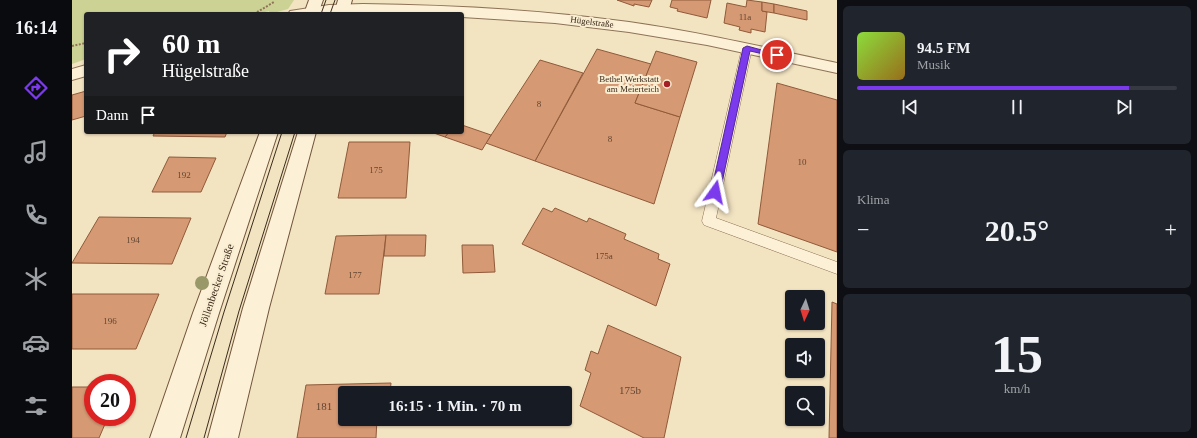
<!DOCTYPE html>
<html lang="de">
<head>
<meta charset="utf-8">
<style>
	:root { --surface:#171b24; --page:#20242c; --text:#f1f3f6; --muted:#9ea1a6; --line:#363941; --accent:#7c3aed }
	body { margin:0; font-family:Georgia,serif; background:var(--page); color:var(--text); height:100vh; display:flex; flex-direction:column; font-size:15px; white-space:nowrap }
	* { box-sizing:border-box; margin:0 }
	p { font-size:13px; color:var(--muted) }
	.icon { flex:none; width:22px; height:22px; fill:none; stroke:currentColor; stroke-width:2; stroke-linecap:round; stroke-linejoin:round }
	.map { position:relative; flex:1; overflow:hidden }
	.sheet { display:flex; flex-direction:column; gap:6px; padding:6px; background:#0d0f14; width:360px }
	.sheet>* { flex:none }
	.guide { position:absolute; left:12px; top:12px; width:380px; height:122px; border-radius:4px; box-shadow:0 1px 3px #0004; background:#202124; color:#fff; overflow:hidden }
	.needle { width:26px; rotate:184deg }
	.controls { position:absolute; left:713px; top:290px; display:grid; gap:8px }
	.controls a { display:grid; place-items:center; width:40px; height:40px; border-radius:4px; background:var(--surface); box-shadow:0 1px 3px #0004; font-size:20px }
	.speed { position:absolute; left:12px; top:374px; display:flex; gap:8px; font-size:20px; font-weight:700; text-align:center }
	.speed>* { display:grid; place-content:center; width:52px; height:52px; border-radius:50%; background:var(--surface); box-shadow:0 1px 3px #0004; line-height:1 }
	.speed .limit { border:6px solid #d22; background:#fff; color:#111 }
	.pin { position:absolute; display:grid; place-items:center; width:34px; height:34px; color:#fff; margin:-17px; border:2px solid #fff; border-radius:50%; box-shadow:0 1px 4px #0007 }
	.me { position:absolute; width:44px; margin:-22px; rotate:12deg; stroke-linejoin:round; filter:drop-shadow(0 0 3px #0008) }
	.turn { display:flex; align-items:center; gap:14px; height:84px; padding:0 12px; font-size:18px }
	.turn .icon { width:52px; height:52px; stroke-width:2.5 }
	.turn b { display:block; font-size:28px; line-height:34px }
	.then { display:flex; align-items:center; height:38px; padding:0 12px; background:#0003; gap:8px; font-size:15px }
	.big { font-size:30px; font-weight:600; line-height:1.1 }
	.sheet .card { flex:1; display:flex; flex-direction:column; justify-content:center; gap:6px; min-width:0; padding:0 14px; border-radius:6px; background:var(--page) }
	.sheet .dial { align-items:center; gap:0 }
	.dial b { font-size:52px; line-height:1 }
	.song { display:flex; align-items:center; gap:12px }
	.cover { width:48px; height:48px; border-radius:6px; background:linear-gradient(135deg,hsl(90 70% 55%),hsl(40 70% 35%)) }
	.played { height:4px; border-radius:2px; background:linear-gradient(90deg,var(--accent) 85%,var(--line) 85%) }
	.keys { display:flex; justify-content:space-around; direction:ltr }
	.heat { display:flex; justify-content:space-between; align-items:center; font-size:22px; direction:ltr }
	.trip { position:absolute; left:266px; top:386px; width:234px; height:40px; border-radius:4px; background:var(--surface); box-shadow:0 1px 3px #0004; font-weight:600; line-height:40px; text-align:center }
	main { display:flex; flex:1; min-height:0 }
	.dock { display:flex; flex-direction:column; width:72px; justify-content:space-around; align-items:center; background:#090b0e; color:var(--muted) }
	.dock .icon { width:28px; height:28px }
	.dock .selected { color:var(--accent) }
	.dock b { font-size:18px; color:var(--text) }
	.map>svg:first-child { display:block }
	.green { fill:#ccd294 }
	.building { fill:#d59973; stroke:#905a3a }
	.lines { fill:none; stroke-linecap:round; stroke-linejoin:round }
	.lane-casing { stroke:#8e7357; stroke-width:1 }
	.street-casing { stroke:#8e7357; stroke-width:2 }
	.secondary-casing { stroke:#70543a; stroke-width:2 }
	.path { stroke:#8e7357; stroke-width:2; stroke-dasharray:2 1.5; stroke-linecap:butt }
	.lane { fill:#fcf0d6; fill-rule:evenodd }
	.street { fill:#fcf0d6; fill-rule:evenodd }
	.secondary { fill:#fcf0d6; fill-rule:evenodd }
	.tram { stroke:#3d2b1c; stroke-width:1 }
	.tree { fill:#989869 }
	.route { fill:#7c3aed; stroke:#51269a }
	.poi-dot { fill:#a42024; stroke:#f9edd2; stroke-width:1.5 }
	.labels { text-anchor:middle; stroke-width:4; stroke-linejoin:round; paint-order:stroke }
	.number-label { font-size:9px; fill:#634632 }
	.far-street-label { font-size:9px; fill:#3d2b1c; stroke:#f9edd2 }
	.far-poi-label { font-size:9px; fill:#3d2b1c; stroke:#f9edd2; text-anchor:end }
	.street-label { font-size:11px; fill:#3d2b1c; stroke:#f9edd2 }
	.near-number-label { font-size:11px; fill:#634632 }
</style>
</head>
<body>
<main>
<nav class="dock">
<b>16:14</b>
<svg class="icon selected" aria-label="directions" viewBox="0 0 24 24"><path d="M12 3l9 9-9 9-9-9zM9 14v-3h6M13 9l2 2-2 2"/></svg>
<svg class="icon" aria-label="music" viewBox="0 0 24 24"><path d="M9 18V5l10-2v13"/><circle cx="6" cy="18" r="3"/><circle cx="16" cy="16" r="3"/></svg>
<svg class="icon" aria-label="phone" viewBox="0 0 24 24"><path d="M5 4h4l2 5-3 2q2 4 5 5l2-3 5 2v4C11 20 4 13 5 4z"/></svg>
<svg class="icon" aria-label="climate" viewBox="0 0 24 24"><path d="M12 3v18M4 7l16 10M4 17L20 7"/></svg>
<svg class="icon" aria-label="car" viewBox="0 0 24 24"><path d="M5 17H2v-5l4-1 3-4h7l3 4 3 1v5h-3M9 17h6M6 11h13"/><circle cx="7" cy="17" r="2"/><circle cx="17" cy="17" r="2"/></svg>
<svg class="icon" aria-label="filters" viewBox="0 0 24 24"><path d="M4 7h16M4 17h16"/><circle cx="9" cy="7" r="2"/><circle cx="15" cy="17" r="2"/></svg>
</nav>
<div class="map">
<svg width="765" height="438" viewBox="0 0 765 438">
	<rect width="100%" height="100%" fill="#f2e3c1"/>
	<path class="green" d="M 0,0 L 222,0 L 216,9 L 198,14 L 197,11 L 185,14 L 14,14 L 14,59 L 0,64 Z"/>
	<g class="building">
		<path d="M 545,0 L 580,0 L 577,7 L 562,4 L 562,6 Z"/>
		<path d="M 600,0 L 639,0 L 635,18 L 605,11 L 606,9 L 598,7 Z"/>
		<path d="M 675,0 L 690,2 L 690,11 L 695,12 L 693,32 L 679,29 L 679,33 L 667,30 L 668,27 L 652,23 L 655,3 L 674,7 Z"/>
		<path d="M 690,2 L 702,4 L 702,13 L 690,11 Z"/>
		<path d="M 702,4 L 735,11 L 735,20 L 702,13 Z"/>
		<path d="M 525,49 L 579,64 L 563,103 L 608,117 L 582,204 L 463,161 Z"/>
		<path d="M 584,51 L 625,62 L 608,117 L 563,103 Z"/>
		<path d="M 468,60 L 511,73 L 463,161 L 414,143 Z"/>
		<path d="M 705,83 L 765,100 L 765,252 L 686,224 Z"/>
		<path d="M 14,91 L 14,116 L 0,120 L 0,95 Z"/>
		<path d="M 390,125 L 419,135 L 410,150 L 373,137 L 377,132 L 390,132 Z"/>
		<path d="M 83,132 L 155,132 L 153,137 L 81,136 Z"/>
		<path d="M 359,132 L 377,132 L 373,137 Z"/>
		<path d="M 277,142 L 338,142 L 334,198 L 266,198 Z"/>
		<path d="M 97,157 L 144,158 L 129,192 L 80,192 Z"/>
		<path d="M 471,208 L 480,212 L 483,208 L 515,222 L 517,218 L 554,234 L 552,239 L 587,254 L 586,259 L 598,264 L 584,306 L 450,244 Z"/>
		<path d="M 27,217 L 119,218 L 100,264 L 0,263 Z"/>
		<path d="M 314,235 L 307,294 L 253,294 L 264,236 Z"/>
		<path d="M 314,235 L 354,235 L 353,256 L 312,256 Z"/>
		<path d="M 390,245 L 421,245 L 423,272 L 391,273 Z"/>
		<path d="M 0,294 L 87,294 L 64,349 L 0,349 Z"/>
		<path d="M 760,302 L 765,304 L 765,438 L 757,438 Z"/>
		<path d="M 536,325 L 609,357 L 592,438 L 572,438 L 508,406 L 519,373 L 513,370 L 519,351 L 526,354 Z"/>
		<path d="M 319,383 L 318,393 L 273,393 L 273,419 L 305,419 L 304,438 L 225,438 L 234,385 Z"/>
		<path d="M 0,387 L 21,387 L 21,417 L 36,417 L 27,438 L 0,438 Z"/>
	</g>
	<g class="lines">
		<g class="lane-casing">
			<path id="lane" d="M 675,45 L 680,48 L 644,218 L 765,262 L 765,274 L 632,225 L 630,221 L 670,48 Z"/>
		</g>
		<g class="street-casing">
			<g id="street">
				<path d="M 291,4 C 379,5 469,10 557,22 C 627,32 696,48 765,63 L 765,73 L 635,45 L 557,32 L 483,23 L 390,17 L 390,14 L 216,14 L 218,11 L 257,5 Z"/>
				<path d="M 14,65 L 14,76 L 0,80 L 0,69 Z"/>
			</g>
		</g>
		<g class="secondary-casing">
			<g id="secondary">
				<path d="M 237,0 L 251,0 L 246,14 L 232,14 Z"/>
				<path d="M 266,0 L 280,0 L 276,14 L 262,14 Z"/>
				<path d="M 188,132 L 206,132 L 147,313 L 108,438 L 78,438 L 121,313 Z"/>
				<path d="M 226,132 L 244,132 L 197,308 L 166,438 L 136,438 L 171,308 Z"/>
			</g>
		</g>
		<g class="path">
			<path d="M 182,14 L 202,2"/>
			<path d="M 0,46 L 14,43"/>
		</g>
		<use href="#lane" class="lane"/>
		<use href="#street" class="street"/>
		<use href="#secondary" class="secondary"/>
		<g class="tram">
			<path d="M 249,14 L 254,0"/>
			<path d="M 258,14 L 263,0"/>
			<path d="M 114,438 L 152,312 L 210,132"/>
			<path d="M 132,438 L 167,311 L 223,132"/>
		</g>
	</g>
	<circle class="tree" cx="130" cy="283" r="7"/>
	<path class="route" d="M 675,46 L 708,55 L 705,57 L 678,51 L 648,192 L 643,196 L 639,192 L 671,48 Z"/>
	<circle class="poi-dot" cx="595" cy="84" r="4"/>
	<g class="labels">
		<g class="number-label">
			<text x="673" y="20">11a</text>
			<text x="467" y="107">8</text>
			<text x="538" y="142">8</text>
			<text x="730" y="165">10</text>
			<text x="304" y="173">175</text>
			<text x="112" y="178">192</text>
			<text x="61" y="243">194</text>
			<text x="532" y="259">175a</text>
			<text x="283" y="278">177</text>
			<text x="38" y="324">196</text>
		</g>
		<g class="far-street-label">
			<text transform="translate(520 22) rotate(7)" y="3">Hügelstraße</text>
		</g>
		<g class="far-poi-label">
			<text x="587" y="82">Bethel Werkstatt<tspan x="587" dy="10">am Meierteich</tspan></text>
		</g>
		<g class="street-label">
			<text transform="translate(144 285) rotate(-71)" y="4">Jöllenbecker Straße</text>
		</g>
		<g class="near-number-label">
			<text x="558" y="394">175b</text>
			<text x="252" y="410">181</text>
		</g>
	</g>
</svg>
<div class="controls">
<a><svg class="needle" viewBox="-14 -14 28 28"><path d="M0-13l5 13h-10z" fill="#e53935"/><path d="M0 13l5-13h-10z" fill="#9ea1a6"/></svg></a>
<a><svg class="icon" aria-label="sound" viewBox="0 0 24 24"><path d="M4 9h4l5-4v14l-5-4H4zM17 9q2 3 0 6"/></svg></a>
<a><svg class="icon" aria-label="search" viewBox="0 0 24 24"><circle cx="10" cy="10" r="6"/><path d="M15 15l6 6"/></svg></a>
</div>
<div class="speed"><div class="limit">20</div></div>
<div class="pin" style="left:705px;top:55px;background:#d93025"><svg class="icon" aria-label="arrive" viewBox="0 0 24 24"><path d="M6 21V4h12l-3 4 3 4H6"/></svg></div>
<svg class="me" style="left:643px;top:192px" viewBox="-20 -20 40 40"><path d="M0-17L14 15 0 8-14 15z" fill="#7c3aed" stroke="#fff" stroke-width="4"/></svg>
<div class="trip">16:15 · 1 Min. · 70 m</div>
<div class="guide">
<div class="turn"><svg class="icon" aria-label="right" viewBox="0 0 24 24"><path d="M7 20v-9h11M14 6l5 5-5 5"/></svg><div><b>60 m</b>Hügelstraße</div></div>
<div class="then">Dann<svg class="icon" aria-label="arrive" viewBox="0 0 24 24"><path d="M6 21V4h12l-3 4 3 4H6"/></svg></div>
</div>
</div>
<section class="sheet">
<div class="card">
<div class="song"><i class="cover"></i><div><b>94.5 FM</b><p>Musik</p></div></div>
<div class="played"></div>
<div class="keys"><svg class="icon" aria-label="previous" viewBox="0 0 24 24"><path d="M18 5L8 12l10 7zM5 5v14"/></svg><svg class="icon" aria-label="pause" viewBox="0 0 24 24"><path d="M8 5v14M16 5v14"/></svg><svg class="icon" aria-label="next" viewBox="0 0 24 24"><path d="M6 5l10 7-10 7zM19 5v14"/></svg></div>
</div>
<div class="card"><p>Klima</p>
<div class="heat"><a>−</a><b class="big">20.5°</b><a>+</a></div>
</div>
<div class="card dial"><b>15</b><p>km/h</p></div>
</section>
</main>
</body>
</html>
